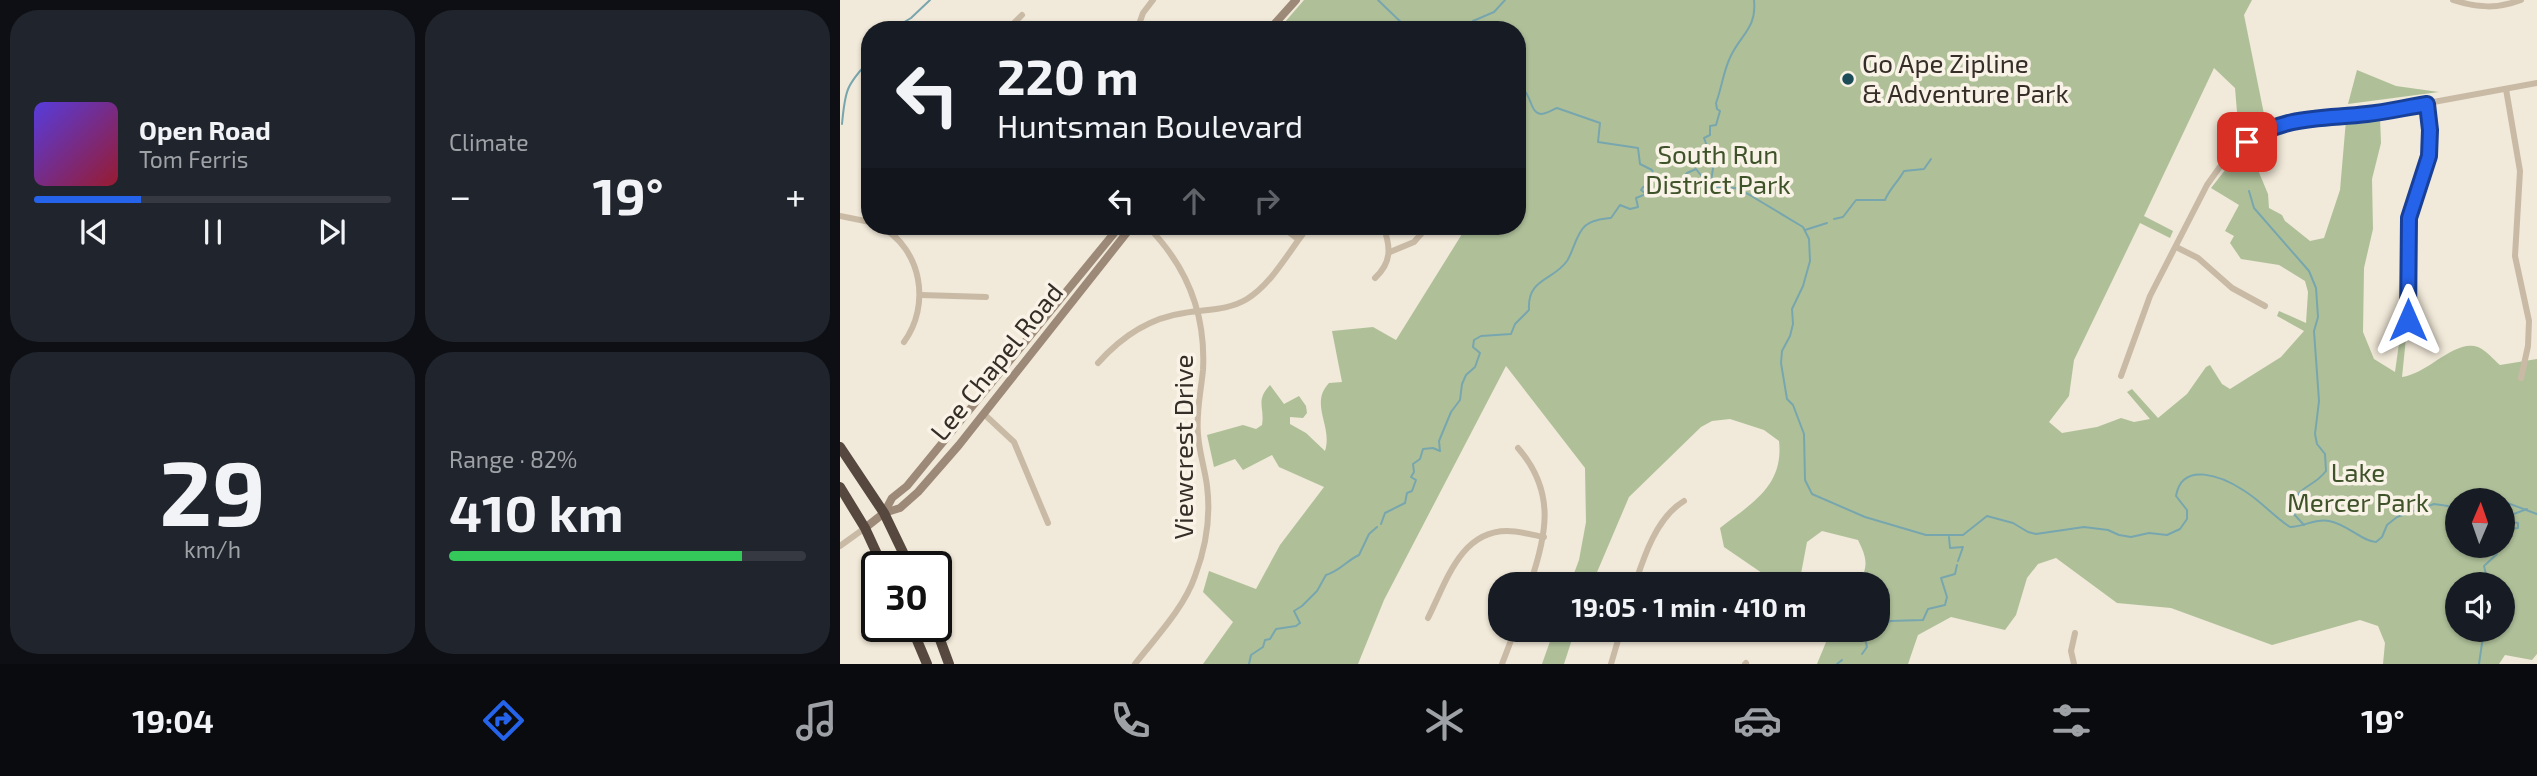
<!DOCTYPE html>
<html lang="en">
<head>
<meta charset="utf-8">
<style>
	:root { --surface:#171b24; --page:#20242c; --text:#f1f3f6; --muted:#9ea1a6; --line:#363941; --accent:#2563eb }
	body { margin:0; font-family:"Exo 2",sans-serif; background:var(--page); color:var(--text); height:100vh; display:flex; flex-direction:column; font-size:26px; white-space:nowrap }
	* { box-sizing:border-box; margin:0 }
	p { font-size:23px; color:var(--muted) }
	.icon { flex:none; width:38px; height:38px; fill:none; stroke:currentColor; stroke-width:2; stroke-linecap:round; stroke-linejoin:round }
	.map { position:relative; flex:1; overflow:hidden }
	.drawer { display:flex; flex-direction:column; gap:10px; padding:10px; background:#0d0f14; width:840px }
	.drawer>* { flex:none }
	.banner { position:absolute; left:21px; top:21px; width:665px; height:214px; border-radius:28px; box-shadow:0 2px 5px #0004; background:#171b24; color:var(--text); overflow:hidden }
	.needle { width:46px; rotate:2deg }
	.tools { position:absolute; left:1605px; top:488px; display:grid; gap:14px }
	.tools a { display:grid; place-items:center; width:70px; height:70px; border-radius:50%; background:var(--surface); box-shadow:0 2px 5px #0004; font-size:35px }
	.speed { position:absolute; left:21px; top:551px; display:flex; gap:14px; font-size:35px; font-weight:700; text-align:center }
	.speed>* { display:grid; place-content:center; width:91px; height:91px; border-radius:50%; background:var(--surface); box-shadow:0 2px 5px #0004; line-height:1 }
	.speed .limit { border:4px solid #111; border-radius:10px; background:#fff; color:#111 }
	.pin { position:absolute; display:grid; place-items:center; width:60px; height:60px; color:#fff; margin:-30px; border-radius:14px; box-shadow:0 4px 10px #0006 }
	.me { position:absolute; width:77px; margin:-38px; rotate:0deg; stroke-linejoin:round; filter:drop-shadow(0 0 5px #0008) }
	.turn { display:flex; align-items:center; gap:24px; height:147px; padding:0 21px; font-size:32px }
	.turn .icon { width:91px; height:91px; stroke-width:2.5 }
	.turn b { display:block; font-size:49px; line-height:60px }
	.lanes { display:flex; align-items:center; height:66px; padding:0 21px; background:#0003; justify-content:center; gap:35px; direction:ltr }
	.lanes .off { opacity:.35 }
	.big { font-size:52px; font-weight:700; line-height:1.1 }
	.drawer .tile { flex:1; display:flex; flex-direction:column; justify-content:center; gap:10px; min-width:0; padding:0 24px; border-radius:28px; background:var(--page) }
	.drawer .dial { align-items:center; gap:0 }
	.dial b { font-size:91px; line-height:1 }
	.song { display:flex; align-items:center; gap:21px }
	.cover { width:84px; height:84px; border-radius:10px; background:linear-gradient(135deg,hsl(250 70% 55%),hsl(350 70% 35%)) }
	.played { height:7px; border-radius:4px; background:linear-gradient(90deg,var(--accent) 30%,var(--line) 30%) }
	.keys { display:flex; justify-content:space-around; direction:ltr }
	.heat { display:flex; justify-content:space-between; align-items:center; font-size:38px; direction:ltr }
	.charge { height:10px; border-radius:5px; background:linear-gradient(90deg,#34c759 82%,var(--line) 0) }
	.drawer .tiles { flex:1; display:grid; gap:10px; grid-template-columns:repeat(2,1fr) }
	.trip { position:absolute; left:648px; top:572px; width:402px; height:70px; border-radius:28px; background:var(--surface); box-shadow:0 2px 5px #0004; font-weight:700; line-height:70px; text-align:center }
	.dock { display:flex; height:112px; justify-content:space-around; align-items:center; background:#090b0e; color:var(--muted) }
	.dock .icon { width:49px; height:49px }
	.dock .active { color:var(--accent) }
	.dock b { font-size:32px; color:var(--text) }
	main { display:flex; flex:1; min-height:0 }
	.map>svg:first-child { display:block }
	.green { fill:#afc099; fill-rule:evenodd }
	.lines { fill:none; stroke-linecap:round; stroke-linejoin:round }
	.stream { stroke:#78a6ae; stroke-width:2 }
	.street { stroke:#c9baa5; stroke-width:6 }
	.secondary { stroke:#9d8977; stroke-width:8 }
	.highway { stroke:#56483e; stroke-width:10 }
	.route-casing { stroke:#184099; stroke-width:18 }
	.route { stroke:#2563eb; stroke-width:12 }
	.poi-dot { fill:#1c4c57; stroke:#f9f2e6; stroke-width:2.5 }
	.labels { text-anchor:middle; stroke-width:7; stroke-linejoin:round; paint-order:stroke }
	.poi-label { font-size:26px; fill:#352d27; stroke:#f9f2e6; text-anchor:start }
	.park-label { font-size:26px; fill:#3f532a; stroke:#f9f2e6 }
	.street-label { font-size:26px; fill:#352d27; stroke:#f9f2e6 }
</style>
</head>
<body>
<main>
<section class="drawer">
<div class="tiles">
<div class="tile">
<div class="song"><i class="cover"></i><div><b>Open Road</b><p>Tom Ferris</p></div></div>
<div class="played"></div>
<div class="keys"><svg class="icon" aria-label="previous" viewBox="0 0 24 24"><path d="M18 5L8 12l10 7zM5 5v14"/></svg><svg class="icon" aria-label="pause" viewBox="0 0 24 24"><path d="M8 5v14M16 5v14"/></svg><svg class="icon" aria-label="next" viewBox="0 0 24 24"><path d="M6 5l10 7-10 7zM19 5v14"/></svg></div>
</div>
<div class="tile"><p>Climate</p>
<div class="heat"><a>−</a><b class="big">19°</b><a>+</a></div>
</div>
<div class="tile dial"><b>29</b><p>km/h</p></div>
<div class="tile"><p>Range · 82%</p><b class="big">410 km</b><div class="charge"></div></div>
</div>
</section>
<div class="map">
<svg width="1697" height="664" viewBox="0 0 1697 664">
	<rect width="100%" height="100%" fill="#f1e9d9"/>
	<g class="green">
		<path d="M 464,0 L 1412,0 L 1404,15 L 1425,119 L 1392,139 L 1385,120 L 1397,112 L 1395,88 L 1374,68 L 1304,216 L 1333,231 L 1330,238 L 1300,223 L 1234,360 L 1229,396 L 1209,422 L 1222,433 L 1257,427 L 1281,418 L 1294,422 L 1310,419 L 1287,392 L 1292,389 L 1318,418 L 1347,394 L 1366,367 L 1370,365 L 1382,384 L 1390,389 L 1441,357 L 1464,331 L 1437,316 L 1439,311 L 1466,323 L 1468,292 L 1465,281 L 1439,265 L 1401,259 L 1390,243 L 1394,236 L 1385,231 L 1399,205 L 1371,188 L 1396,156 L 1418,140 L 1418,170 L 1428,194 L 1429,208 L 1442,215 L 1445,221 L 1470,241 L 1484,238 L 1500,190 L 1506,120 L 1540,117 L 1541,143 L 1532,179 L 1533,229 L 1524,268 L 1523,332 L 1534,359 L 1555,372 L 1560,336 L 1566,338 L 1562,377 C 1588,374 1614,339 1638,347 C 1646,350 1654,360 1660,365 L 1697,359 L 1697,654 L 1692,660 L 1665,655 L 1659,664 L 1543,664 L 1545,643 L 1538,626 L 1520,620 L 1432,645 L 1331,608 L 1277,603 L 1216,558 L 1198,564 L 1187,578 L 1176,615 L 1165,630 L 1111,617 L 1078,635 L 1068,664 L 977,664 L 991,630 L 1038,630 L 1038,584 L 1018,584 C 1029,567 1027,558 1018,540 L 982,531 L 967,542 L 960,579 L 950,584 L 938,584 L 884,547 L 880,528 C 912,503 944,486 939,441 L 924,430 L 890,419 L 872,421 L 861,427 L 789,497 L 752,584 L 730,584 L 739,560 L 746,522 L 745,468 L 666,366 L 544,600 L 518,664 L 363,664 L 393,622 L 363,592 L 369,571 L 416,589 L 440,545 L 484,487 L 439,467 L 432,455 L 403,470 L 395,459 L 374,467 L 367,435 L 403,425 L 416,429 L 422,425 C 425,407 415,401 430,385 L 444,404 L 459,396 L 466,406 L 467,413 L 463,418 L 450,417 L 450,424 L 466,433 L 485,451 C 493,426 469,404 489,383 L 502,382 L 492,331 L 533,327 L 556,340 L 627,226 L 677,226 L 677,30 L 438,30 ZM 1617,500 L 1662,500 L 1662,546 L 1617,546 ZM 1617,584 L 1662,584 L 1662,630 L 1617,630 Z"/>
		<path d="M 1517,70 L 1556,86 L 1599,92 L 1508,104 Z"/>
		<path d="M 714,630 L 735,630 L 724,664 L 702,664 Z"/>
	</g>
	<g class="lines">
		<g class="stream">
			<path d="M 538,0 L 569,30"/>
			<path d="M 51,30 L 71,18 L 90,0"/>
			<path d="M 623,30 L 630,27 L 633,21 L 654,12 L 665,0"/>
			<path d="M 677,84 C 693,93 689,113 701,114 C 706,114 712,110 717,108 L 760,123 L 758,142 L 798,148 L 800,164 L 812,170 C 816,182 821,190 835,187 L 847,173 L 856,169 L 870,187 L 895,188 L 908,194 L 963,227 L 969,239 L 970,261 L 963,286 L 952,309 L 953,324 L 950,336 L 942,351 L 941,363 L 947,399 L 953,405 L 964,434 L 965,480 L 972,494 L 1025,517 L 1086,535 L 1123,535 L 1147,516 L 1173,523 L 1188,532 L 1196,534 L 1244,527 L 1268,530 L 1279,535 L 1291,537 L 1309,533 L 1327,535 L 1340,529 L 1347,519 L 1347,510 L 1336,496 C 1342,460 1383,477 1403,490 C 1420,500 1433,516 1450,527 C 1464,527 1475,518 1489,521 C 1507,524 1523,542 1536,542 L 1542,537 L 1547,525 L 1557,517 L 1594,504 L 1608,506 L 1617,512"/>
			<path d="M 2,124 C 5,91 6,85 30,60"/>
			<path d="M 868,149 L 864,138 L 870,135 L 870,126 L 876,125 L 880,111 L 877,109 L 876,103 C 881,90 883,74 889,60 C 899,35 917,30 914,0"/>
			<path d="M 868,155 L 874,162 L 871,181 L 876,188"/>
			<path d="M 1409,191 L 1414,208 L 1469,271 L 1476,288 L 1478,317 L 1474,331 L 1479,401 L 1475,434 L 1477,444 L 1485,454 L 1486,471 C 1471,490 1458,483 1451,511 L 1464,525"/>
			<path d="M 994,219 L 1003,217 L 1016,200 L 1045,200 C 1050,188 1058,182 1064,171 L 1084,169 L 1091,159"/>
			<path d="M 965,230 L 987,223"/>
			<path d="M 1650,500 L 1658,500"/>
			<path d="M 1662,501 L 1697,514"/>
			<path d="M 541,524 L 545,513 L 565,503 L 567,493 L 572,491 L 576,480 L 571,477 L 574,472 L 573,464 L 580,459 L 583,449 L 593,448 L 600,451 L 599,441 L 611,412 L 620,400 L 622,384 L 626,375 L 635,367 L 640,353 L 633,347 L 634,340 L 641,336 L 671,334 L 675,324 L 689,310 C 687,278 713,281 727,261 C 734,250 736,234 745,226 C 752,220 762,219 771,218 L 780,205 L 790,209 L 798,207 L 796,198 L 806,194 L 801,190 L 803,187 L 810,187 L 809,181 L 814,180"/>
			<path d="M 1109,537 L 1110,548 L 1123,547 L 1118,561"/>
			<path d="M 1662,537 L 1668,529 L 1678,528 L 1678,523 L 1671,522 L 1671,515 L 1687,509"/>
			<path d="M 1642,584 L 1647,579 L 1644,566 L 1657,554 L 1654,546"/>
			<path d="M 1038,626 L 1044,626 L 1050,621 L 1083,620 L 1088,609 L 1105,605 L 1107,597 L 1101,578 L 1115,574 L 1117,565"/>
			<path d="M 1022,654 L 1027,647 L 1023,630"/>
			<path d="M 409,664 L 411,655 L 423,647 L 425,640 L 430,639 L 436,629 L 456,626 L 460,623 L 454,611 L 462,606 L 477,591 L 486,575 C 500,571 506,561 519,555 L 529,534 L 537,527"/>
			<path d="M 997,664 L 1002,660"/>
			<path d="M 1639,664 L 1644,630"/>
		</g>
		<g class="street">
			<path d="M 1613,0 C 1638,8 1657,9 1681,0"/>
			<path d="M 167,30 L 182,15"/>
			<path d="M 297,30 L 303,13 L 313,0"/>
			<path d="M 1666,89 L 1680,171 L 1675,256 L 1689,321 L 1688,346 L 1681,378"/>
			<path d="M 0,216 L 30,222"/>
			<path d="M 40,226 C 82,249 91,305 64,342"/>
			<path d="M 441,226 L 458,239"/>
			<path d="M 1336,247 L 1358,258 L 1392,288 L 1425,306"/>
			<path d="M 550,252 L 574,242 L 588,226"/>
			<path d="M 535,278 C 552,262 551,247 543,226"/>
			<path d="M 81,295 L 146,297"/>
			<path d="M 1568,320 L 1569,218 L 1589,156 L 1590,130 L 1586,104"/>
			<path d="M 258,363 C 282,336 309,318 344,313 C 366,309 387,311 407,299 C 433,283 450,249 469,226"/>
			<path d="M 1281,376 L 1310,296 L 1367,185 L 1384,161 L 1416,136 L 1458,119 L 1550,110 L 1697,83"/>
			<path d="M 145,415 L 174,442 L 208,523"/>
			<path d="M 678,448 C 716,492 707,534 690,584"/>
			<path d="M 0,546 L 25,528"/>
			<path d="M 795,584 C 804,556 817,517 844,501"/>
			<path d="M 588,618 C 606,583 620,531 667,531 C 679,531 692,535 704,537"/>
			<path d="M 295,664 C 316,637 344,608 355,576 C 366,547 371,517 367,486 C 365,469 359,452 358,434 C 356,412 361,391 363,370 C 366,314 346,265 307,226"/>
			<path d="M 662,664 L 675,630"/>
			<path d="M 771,664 L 781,630"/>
			<path d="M 905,664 L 906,663"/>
			<path d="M 1234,664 L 1231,651 L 1235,633"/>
		</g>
		<g class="secondary">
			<path d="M 429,30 L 456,0"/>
			<path d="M 44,513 L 60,508 L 78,492 L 119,445 L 292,226"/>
			<path d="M 25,528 L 44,513 L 52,498 L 67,486 L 280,226"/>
		</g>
		<g class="highway">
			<path d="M 0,447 L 44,513 L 70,567"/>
			<path d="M 0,487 L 25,528 L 43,567"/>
			<path d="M 71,626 L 87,664"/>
			<path d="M 95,626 L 109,664"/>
		</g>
	</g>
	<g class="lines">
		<g class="route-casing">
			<path id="route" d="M 1407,142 C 1444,115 1485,119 1527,114 C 1547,112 1567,107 1587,104 L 1590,130 L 1589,156 L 1569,218 L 1568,320"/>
		</g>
		<use href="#route" class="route"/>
	</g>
	<circle class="poi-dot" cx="1008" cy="79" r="7"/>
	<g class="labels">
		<g class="poi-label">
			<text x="1022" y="73">Go Ape Zipline<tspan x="1022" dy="30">&amp; Adventure Park</tspan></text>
		</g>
		<g class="park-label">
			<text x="878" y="164">South Run<tspan x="878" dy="30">District Park</tspan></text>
			<text x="1518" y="482">Lake<tspan x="1518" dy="30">Mercer Park</tspan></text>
		</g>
		<g class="street-label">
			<text transform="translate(157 362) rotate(-51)" y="9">Lee Chapel Road</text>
			<text transform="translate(344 447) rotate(-90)" y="9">Viewcrest Drive</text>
		</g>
	</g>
</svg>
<div class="tools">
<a><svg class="needle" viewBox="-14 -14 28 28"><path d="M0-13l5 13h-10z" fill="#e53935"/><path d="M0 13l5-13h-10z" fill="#9ea1a6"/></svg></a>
<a><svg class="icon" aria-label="sound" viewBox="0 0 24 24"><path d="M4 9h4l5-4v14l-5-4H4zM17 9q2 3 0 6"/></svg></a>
</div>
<div class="speed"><div class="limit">30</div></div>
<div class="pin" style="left:1407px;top:142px;background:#d93025"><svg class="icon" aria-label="arrive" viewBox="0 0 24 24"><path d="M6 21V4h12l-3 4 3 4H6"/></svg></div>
<svg class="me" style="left:1568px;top:320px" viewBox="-20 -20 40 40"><path d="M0-17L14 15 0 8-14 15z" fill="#2563eb" stroke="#fff" stroke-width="4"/></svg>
<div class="trip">19:05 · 1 min · 410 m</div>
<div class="banner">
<div class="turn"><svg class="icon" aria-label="left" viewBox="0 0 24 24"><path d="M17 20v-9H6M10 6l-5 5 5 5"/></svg><div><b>220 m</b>Huntsman Boulevard</div></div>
<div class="lanes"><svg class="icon" aria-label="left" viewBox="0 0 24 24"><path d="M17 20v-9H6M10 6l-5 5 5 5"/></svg><svg class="icon off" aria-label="ahead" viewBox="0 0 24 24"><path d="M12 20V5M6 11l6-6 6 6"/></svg><svg class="icon off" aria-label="right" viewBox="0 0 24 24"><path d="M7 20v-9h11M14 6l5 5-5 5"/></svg></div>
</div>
</div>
</main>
<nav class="dock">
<b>19:04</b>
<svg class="icon active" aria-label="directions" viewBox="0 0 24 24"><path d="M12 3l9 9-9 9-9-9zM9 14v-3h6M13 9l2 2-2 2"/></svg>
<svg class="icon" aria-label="music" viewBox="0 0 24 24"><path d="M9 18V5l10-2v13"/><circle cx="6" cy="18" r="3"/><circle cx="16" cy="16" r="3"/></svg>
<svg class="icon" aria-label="phone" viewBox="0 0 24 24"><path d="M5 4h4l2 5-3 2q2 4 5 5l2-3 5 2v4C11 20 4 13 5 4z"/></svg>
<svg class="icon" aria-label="climate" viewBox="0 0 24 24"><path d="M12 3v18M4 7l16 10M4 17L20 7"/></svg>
<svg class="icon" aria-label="car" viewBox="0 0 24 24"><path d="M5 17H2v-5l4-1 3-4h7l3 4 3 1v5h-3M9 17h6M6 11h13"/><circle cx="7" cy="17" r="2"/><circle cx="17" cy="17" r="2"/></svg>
<svg class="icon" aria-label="filters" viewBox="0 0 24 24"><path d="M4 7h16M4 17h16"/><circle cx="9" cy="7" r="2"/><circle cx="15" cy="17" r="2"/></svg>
<b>19°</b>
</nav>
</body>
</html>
